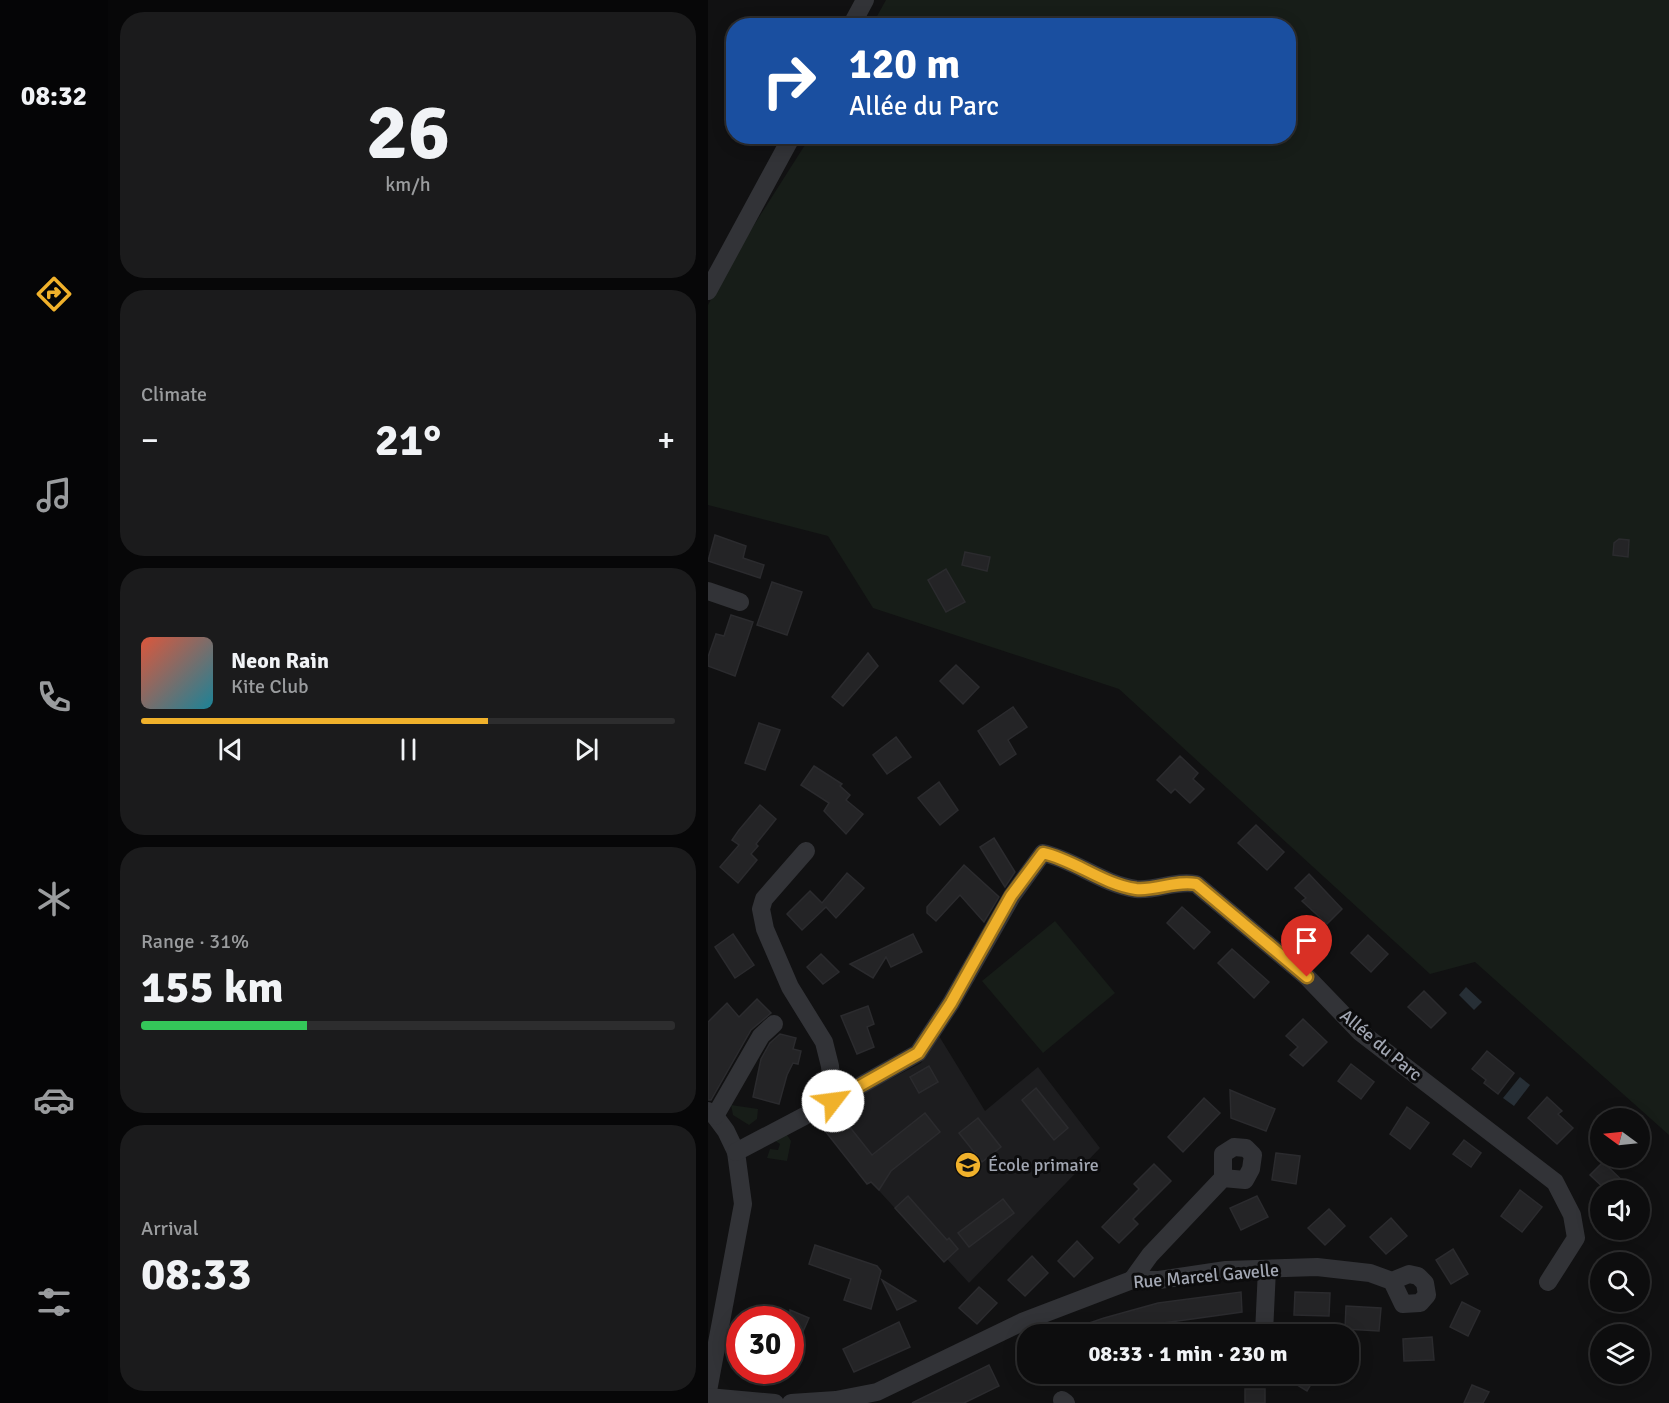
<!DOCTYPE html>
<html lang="en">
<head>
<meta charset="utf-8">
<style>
	:root { --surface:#0d0d0e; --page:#1b1b1c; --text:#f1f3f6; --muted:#9a9c9e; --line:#2d2d2e; --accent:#f0b12b }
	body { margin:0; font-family:Signika,sans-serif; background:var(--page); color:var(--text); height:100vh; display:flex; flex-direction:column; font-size:22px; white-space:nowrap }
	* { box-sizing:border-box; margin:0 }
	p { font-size:20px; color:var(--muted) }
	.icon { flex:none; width:33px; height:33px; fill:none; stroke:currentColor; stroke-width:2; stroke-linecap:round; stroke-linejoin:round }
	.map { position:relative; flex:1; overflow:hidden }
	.drawer { display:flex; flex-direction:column; gap:12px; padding:12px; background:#070708; width:600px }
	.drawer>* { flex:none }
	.hud { position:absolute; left:18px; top:18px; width:570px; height:126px; border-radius:24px; box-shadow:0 3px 15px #0003,0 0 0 2px var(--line); background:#1a4fa0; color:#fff; overflow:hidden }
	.needle { width:39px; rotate:285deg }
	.tools { position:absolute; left:882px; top:1108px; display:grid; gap:12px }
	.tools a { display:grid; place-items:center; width:60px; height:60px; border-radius:50%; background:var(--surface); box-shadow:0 3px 15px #0003,0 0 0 2px var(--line); font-size:30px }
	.speed { position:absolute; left:18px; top:1306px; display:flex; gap:12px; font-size:30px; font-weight:700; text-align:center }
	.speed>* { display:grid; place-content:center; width:78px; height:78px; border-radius:50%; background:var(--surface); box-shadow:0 3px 15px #0003,0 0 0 2px var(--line); line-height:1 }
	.speed .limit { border:9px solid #d22; background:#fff; color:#111 }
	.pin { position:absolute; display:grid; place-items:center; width:51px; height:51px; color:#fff; margin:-62px -26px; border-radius:50% 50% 50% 0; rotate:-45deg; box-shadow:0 0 6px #0007 }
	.pin .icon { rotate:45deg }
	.me { position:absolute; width:66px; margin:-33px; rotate:60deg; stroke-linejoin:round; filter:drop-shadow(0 0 4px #0008) }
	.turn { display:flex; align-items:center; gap:21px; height:126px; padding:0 24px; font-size:27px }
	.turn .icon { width:78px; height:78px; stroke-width:2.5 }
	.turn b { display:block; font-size:42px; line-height:51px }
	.big { font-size:45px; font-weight:800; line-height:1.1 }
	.drawer .tile { flex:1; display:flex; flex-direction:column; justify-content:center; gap:9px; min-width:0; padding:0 21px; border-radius:24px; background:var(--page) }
	.drawer .dial { align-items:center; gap:0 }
	.dial b { font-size:78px; line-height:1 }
	.song { display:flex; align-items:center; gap:18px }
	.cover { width:72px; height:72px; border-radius:9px; background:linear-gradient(135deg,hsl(10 70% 55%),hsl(190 70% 35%)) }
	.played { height:6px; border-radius:3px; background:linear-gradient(90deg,var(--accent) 65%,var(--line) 65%) }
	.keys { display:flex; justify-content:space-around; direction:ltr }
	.heat { display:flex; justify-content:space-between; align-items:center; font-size:33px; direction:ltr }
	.charge { height:9px; border-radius:4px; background:linear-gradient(90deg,#34c759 31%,var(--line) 0) }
	.trip { position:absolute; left:309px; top:1324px; width:342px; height:60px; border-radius:24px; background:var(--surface); box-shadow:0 3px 15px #0003,0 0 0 2px var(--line); font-weight:800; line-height:60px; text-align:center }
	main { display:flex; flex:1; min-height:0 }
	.tabs { display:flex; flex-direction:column; width:108px; justify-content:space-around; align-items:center; background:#050506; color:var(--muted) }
	.tabs .icon { width:42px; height:42px }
	.tabs .active { color:var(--accent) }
	.tabs b { font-size:27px; color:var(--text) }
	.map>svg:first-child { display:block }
	.built { fill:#1d1d1f }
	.green { fill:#171d18 }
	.water { fill:#272f36 }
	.building { fill:#242426; stroke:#2b2b2e; stroke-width:1.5 }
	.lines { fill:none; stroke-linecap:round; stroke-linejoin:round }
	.minor { stroke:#323337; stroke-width:18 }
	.route-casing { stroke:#9c731c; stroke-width:15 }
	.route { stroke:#f0b12b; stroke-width:10 }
	.labels { text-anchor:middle; stroke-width:6; stroke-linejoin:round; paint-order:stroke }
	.street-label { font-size:18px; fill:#a2a7b3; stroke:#0c0c0d }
	.poi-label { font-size:18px; fill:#a2a7b3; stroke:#0c0c0d; text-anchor:start }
</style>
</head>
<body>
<main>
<nav class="tabs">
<b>08:32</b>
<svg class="icon active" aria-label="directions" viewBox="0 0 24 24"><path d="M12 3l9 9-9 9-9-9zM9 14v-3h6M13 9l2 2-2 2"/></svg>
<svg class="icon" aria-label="music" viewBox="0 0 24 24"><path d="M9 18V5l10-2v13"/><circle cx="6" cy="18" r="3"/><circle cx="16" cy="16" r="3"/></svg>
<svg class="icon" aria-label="phone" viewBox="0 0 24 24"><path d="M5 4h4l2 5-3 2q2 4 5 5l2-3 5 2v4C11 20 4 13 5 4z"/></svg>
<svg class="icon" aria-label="climate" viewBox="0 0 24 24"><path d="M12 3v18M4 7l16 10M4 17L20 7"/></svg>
<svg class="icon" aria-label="car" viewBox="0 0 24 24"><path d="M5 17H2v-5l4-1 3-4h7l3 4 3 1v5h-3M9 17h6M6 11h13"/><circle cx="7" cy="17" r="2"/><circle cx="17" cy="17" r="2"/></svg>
<svg class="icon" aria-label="filters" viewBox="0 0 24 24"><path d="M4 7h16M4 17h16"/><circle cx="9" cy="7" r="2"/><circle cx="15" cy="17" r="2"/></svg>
</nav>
<section class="drawer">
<div class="tile dial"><b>26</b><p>km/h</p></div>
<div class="tile"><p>Climate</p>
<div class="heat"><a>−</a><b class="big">21°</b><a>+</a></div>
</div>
<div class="tile">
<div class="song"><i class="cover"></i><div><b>Neon Rain</b><p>Kite Club</p></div></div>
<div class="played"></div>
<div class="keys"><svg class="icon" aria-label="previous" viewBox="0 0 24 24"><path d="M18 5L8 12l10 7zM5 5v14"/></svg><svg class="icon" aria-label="pause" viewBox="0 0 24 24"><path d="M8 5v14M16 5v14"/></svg><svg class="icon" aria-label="next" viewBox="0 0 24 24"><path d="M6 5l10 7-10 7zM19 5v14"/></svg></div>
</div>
<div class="tile"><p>Range · 31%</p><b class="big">155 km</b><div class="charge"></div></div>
<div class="tile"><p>Arrival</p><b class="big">08:33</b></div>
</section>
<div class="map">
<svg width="961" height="1403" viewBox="0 0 961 1403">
	<rect width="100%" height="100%" fill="#111112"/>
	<path class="built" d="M 231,1036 L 277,1111 L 330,1067 L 392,1148 L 261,1283 L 239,1259 L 236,1262 L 163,1182 L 159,1184 L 110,1121 L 127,1108 L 213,1063 Z"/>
	<g class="green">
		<path d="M 178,0 L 961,0 L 961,1135 L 767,962 L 722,974 L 411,689 L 165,608 L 120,536 L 0,505 L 0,305 L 27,255 L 102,137 L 580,136 L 580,26 L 164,25 Z"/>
		<path d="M 347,921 L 407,993 L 335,1053 L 274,981 Z"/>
		<path d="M 23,1105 L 50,1109 L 49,1119 L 41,1125 L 25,1115 Z"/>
		<path d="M 77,1132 L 83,1141 L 79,1161 L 59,1158 L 62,1149 L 70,1150 L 72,1144 L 66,1140 Z"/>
	</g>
	<g class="water">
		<path d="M 758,987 L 774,1002 L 766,1010 L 751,995 Z"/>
		<path d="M 812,1077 L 822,1085 L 806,1106 L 795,1098 Z"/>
	</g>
	<g class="building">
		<path d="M 7,535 L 38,546 L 35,558 L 56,565 L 52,578 L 0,561 Z"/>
		<path d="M 911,539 L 921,540 L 920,557 L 905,555 L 906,543 Z"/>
		<path d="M 257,552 L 282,557 L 279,571 L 254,565 Z"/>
		<path d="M 238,569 L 257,602 L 238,612 L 220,580 Z"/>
		<path d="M 64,582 L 94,592 L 79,635 L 49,625 Z"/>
		<path d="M 23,615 L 45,622 L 27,676 L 0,666 L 0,657 L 8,634 L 16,636 Z"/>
		<path d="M 160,653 L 170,666 L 135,706 L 124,697 Z"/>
		<path d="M 248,665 L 271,687 L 255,704 L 232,681 Z"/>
		<path d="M 305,707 L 319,727 L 300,740 L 308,754 L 292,765 L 270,731 Z"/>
		<path d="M 51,723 L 72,730 L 57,770 L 37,763 Z"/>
		<path d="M 188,737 L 203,757 L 179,774 L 165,755 Z"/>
		<path d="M 472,756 L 490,773 L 485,779 L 496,789 L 482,803 L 467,789 L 463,793 L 449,780 Z"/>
		<path d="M 106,766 L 134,784 L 132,786 L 142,795 L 138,800 L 155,814 L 138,834 L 116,811 L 121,803 L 93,785 Z"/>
		<path d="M 231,782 L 250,810 L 232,825 L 210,798 Z"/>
		<path d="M 52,805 L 68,819 L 48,844 L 50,846 L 43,854 L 49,860 L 30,883 L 12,867 L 31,845 L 24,840 L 31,830 Z"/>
		<path d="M 548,825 L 576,852 L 559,870 L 530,843 Z"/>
		<path d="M 286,838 L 307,872 L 297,887 L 272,847 Z"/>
		<path d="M 256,865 L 291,897 L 276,922 L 252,895 L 228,921 L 219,913 L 219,907 Z"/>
		<path d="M 139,873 L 156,888 L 128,918 L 118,907 L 94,930 L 79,914 L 102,891 L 114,903 Z"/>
		<path d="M 601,874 L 634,909 L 619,924 L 594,901 L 598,898 L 587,888 Z"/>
		<path d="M 474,907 L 502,932 L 486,949 L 459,923 Z"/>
		<path d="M 25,934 L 46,965 L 27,978 L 7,947 Z"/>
		<path d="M 205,934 L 214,952 L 183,967 L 178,957 L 165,978 L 142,964 Z"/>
		<path d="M 660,935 L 680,954 L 663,972 L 643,953 Z"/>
		<path d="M 524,949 L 561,982 L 546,998 L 510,963 Z"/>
		<path d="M 113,954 L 131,972 L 115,984 L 99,967 Z"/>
		<path d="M 716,991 L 738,1013 L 723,1028 L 700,1007 Z"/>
		<path d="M 49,999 L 63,1013 L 43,1030 L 3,1100 L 0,1100 L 0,1022 L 19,1003 L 31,1017 Z"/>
		<path d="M 160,1006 L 166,1024 L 159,1027 L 166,1047 L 149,1054 L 133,1016 Z"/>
		<path d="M 595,1019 L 619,1042 L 595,1066 L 582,1055 L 590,1047 L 578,1036 Z"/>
		<path d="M 72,1034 L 88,1038 L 85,1049 L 93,1051 L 90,1064 L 85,1063 L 79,1075 L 71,1104 L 45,1097 L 53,1059 L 62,1043 Z"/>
		<path d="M 779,1051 L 806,1073 L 790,1094 L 776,1083 L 778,1080 L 764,1069 Z"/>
		<path d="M 643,1064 L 666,1082 L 653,1099 L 630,1081 Z"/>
		<path d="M 221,1066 L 230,1082 L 211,1093 L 202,1077 Z"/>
		<path d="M 328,1088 L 360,1128 L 346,1140 L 314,1100 Z"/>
		<path d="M 522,1090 L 567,1109 L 558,1131 L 523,1118 Z"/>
		<path d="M 839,1097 L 854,1111 L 850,1114 L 865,1128 L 849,1144 L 820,1118 Z"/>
		<path d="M 496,1098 L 512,1113 L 475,1152 L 460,1137 Z"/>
		<path d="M 699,1107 L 721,1123 L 702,1149 L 682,1134 Z"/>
		<path d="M 129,1111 L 164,1155 L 217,1113 L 232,1132 L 183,1171 L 171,1190 L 163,1182 L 159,1184 L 110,1122 Z"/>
		<path d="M 270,1118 L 293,1147 L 274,1162 L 251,1133 Z"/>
		<path d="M 756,1140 L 773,1153 L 763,1167 L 745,1154 Z"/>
		<path d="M 568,1153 L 592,1156 L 588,1184 L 564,1180 Z"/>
		<path d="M 895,1162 L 925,1191 L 899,1191 L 882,1175 Z"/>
		<path d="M 446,1164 L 463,1181 L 425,1219 L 430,1224 L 411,1243 L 394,1227 L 431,1189 L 426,1184 Z"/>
		<path d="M 812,1190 L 834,1207 L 814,1232 L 793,1216 Z"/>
		<path d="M 200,1196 L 239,1240 L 241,1238 L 250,1249 L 236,1262 L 187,1208 Z"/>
		<path d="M 549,1196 L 560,1217 L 533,1230 L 522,1208 Z"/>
		<path d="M 295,1199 L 306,1213 L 261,1247 L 250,1233 Z"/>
		<path d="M 621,1209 L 637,1226 L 617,1245 L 600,1228 Z"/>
		<path d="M 683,1218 L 699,1236 L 678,1254 L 662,1237 Z"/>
		<path d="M 369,1241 L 385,1258 L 366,1277 L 350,1261 Z"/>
		<path d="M 107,1245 L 169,1266 L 173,1271 L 163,1309 L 136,1300 L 143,1279 L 101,1264 Z"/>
		<path d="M 745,1249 L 760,1274 L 743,1284 L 728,1260 Z"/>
		<path d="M 324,1256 L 340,1273 L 317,1296 L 300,1280 Z"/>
		<path d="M 174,1280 L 208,1301 L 189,1310 Z"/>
		<path d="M 271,1287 L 289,1303 L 269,1324 L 251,1308 Z"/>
		<path d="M 533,1292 L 534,1312 L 441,1325 L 441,1329 L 418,1335 L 353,1335 L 352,1333 L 396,1318 L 450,1303 Z"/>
		<path d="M 587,1292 L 622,1293 L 621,1316 L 586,1315 Z"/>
		<path d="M 754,1302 L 772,1311 L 760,1336 L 742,1327 Z"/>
		<path d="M 638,1306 L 673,1308 L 671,1331 L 637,1329 Z"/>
		<path d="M 82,1310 L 101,1318 L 82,1361 Z"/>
		<path d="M 191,1322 L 202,1347 L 146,1372 L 135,1349 Z"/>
		<path d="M 724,1337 L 726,1360 L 696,1361 L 695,1339 Z"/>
		<path d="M 281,1365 L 291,1386 L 256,1403 L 204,1403 Z"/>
		<path d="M 571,1374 L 609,1374 L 599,1391 Z"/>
		<path d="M 764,1385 L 781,1392 L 775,1403 L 756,1403 Z"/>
		<rect x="537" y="1389" width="20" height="14"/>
	</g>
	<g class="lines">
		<g class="minor">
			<path d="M 143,26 L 157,0"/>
			<path d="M 0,291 L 84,136"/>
			<path d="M 0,591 L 32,602"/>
			<path d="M 98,851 L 56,899 L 53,909 L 57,929 L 82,987 L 116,1042 L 122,1066 L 125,1101"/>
			<path d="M 0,1111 L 7,1116 L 18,1131 L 28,1152 L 35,1204 L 0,1391"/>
			<path d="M 7,1116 L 53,1036 L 66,1024"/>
			<path d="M 28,1152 L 125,1101 L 210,1053 L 243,1003 L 304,896 L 335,853 C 367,860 394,884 428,889 C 448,891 468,880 488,884 L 599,977 L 652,1032 L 847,1182 L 864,1215 L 868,1238 L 840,1282"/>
			<path d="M 424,1280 L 442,1255 L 515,1178 L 537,1180 L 543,1169 L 545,1155 L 538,1148 L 526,1147 L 515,1154 L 515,1178"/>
			<path d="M 558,1335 L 556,1333 L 559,1269"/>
			<path d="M 0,1397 L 67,1403"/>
			<path d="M 354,1400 L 358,1403"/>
			<path d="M 83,1403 L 128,1400 L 169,1392 L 314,1322 L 424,1280 L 451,1280 L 518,1270 L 609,1267 L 662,1273 L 684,1281 L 701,1274 L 710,1276 L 717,1283 L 719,1295 L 712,1303 L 695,1304 L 684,1281"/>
		</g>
	</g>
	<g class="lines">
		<g class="route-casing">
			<path id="route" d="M 125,1101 L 210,1053 L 243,1003 L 303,896 L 335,853 C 367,860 394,884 428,889 C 448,891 468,880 488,884 L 599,977"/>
		</g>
		<use href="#route" class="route"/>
	</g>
	<defs>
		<g id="school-disc" transform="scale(1.35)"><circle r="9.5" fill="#f0b12b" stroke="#0c0c0d"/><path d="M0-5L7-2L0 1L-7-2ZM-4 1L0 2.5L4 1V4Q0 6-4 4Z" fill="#111"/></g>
	</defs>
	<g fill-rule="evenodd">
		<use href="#school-disc" x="260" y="1165"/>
	</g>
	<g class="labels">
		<g class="street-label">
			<text transform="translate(673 1045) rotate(40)" y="6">Allée du Parc</text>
			<text transform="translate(498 1276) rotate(-5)" y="6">Rue Marcel Gavelle</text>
		</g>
		<g class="poi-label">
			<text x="280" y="1171">École primaire</text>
		</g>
	</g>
</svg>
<div class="tools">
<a><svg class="needle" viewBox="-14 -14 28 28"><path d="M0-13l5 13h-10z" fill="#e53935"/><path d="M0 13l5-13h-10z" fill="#9a9c9e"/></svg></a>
<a><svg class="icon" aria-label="sound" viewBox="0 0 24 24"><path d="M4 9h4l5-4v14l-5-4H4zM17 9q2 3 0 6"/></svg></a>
<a><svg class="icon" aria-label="search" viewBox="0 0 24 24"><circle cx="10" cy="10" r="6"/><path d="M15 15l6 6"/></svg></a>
<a><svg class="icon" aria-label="layers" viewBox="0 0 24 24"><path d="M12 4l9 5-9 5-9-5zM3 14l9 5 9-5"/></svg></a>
</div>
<div class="speed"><div class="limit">30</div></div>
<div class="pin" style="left:599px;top:977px;background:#d93025"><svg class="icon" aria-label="arrive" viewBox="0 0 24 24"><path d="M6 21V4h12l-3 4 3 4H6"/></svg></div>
<svg class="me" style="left:125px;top:1101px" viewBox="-20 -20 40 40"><circle r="19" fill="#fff"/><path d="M0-13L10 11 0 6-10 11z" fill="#f0b12b"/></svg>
<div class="trip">08:33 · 1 min · 230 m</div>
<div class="hud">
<div class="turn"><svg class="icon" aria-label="right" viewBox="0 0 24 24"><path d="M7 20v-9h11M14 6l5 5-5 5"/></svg><div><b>120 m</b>Allée du Parc</div></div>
</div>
</div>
</main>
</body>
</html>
